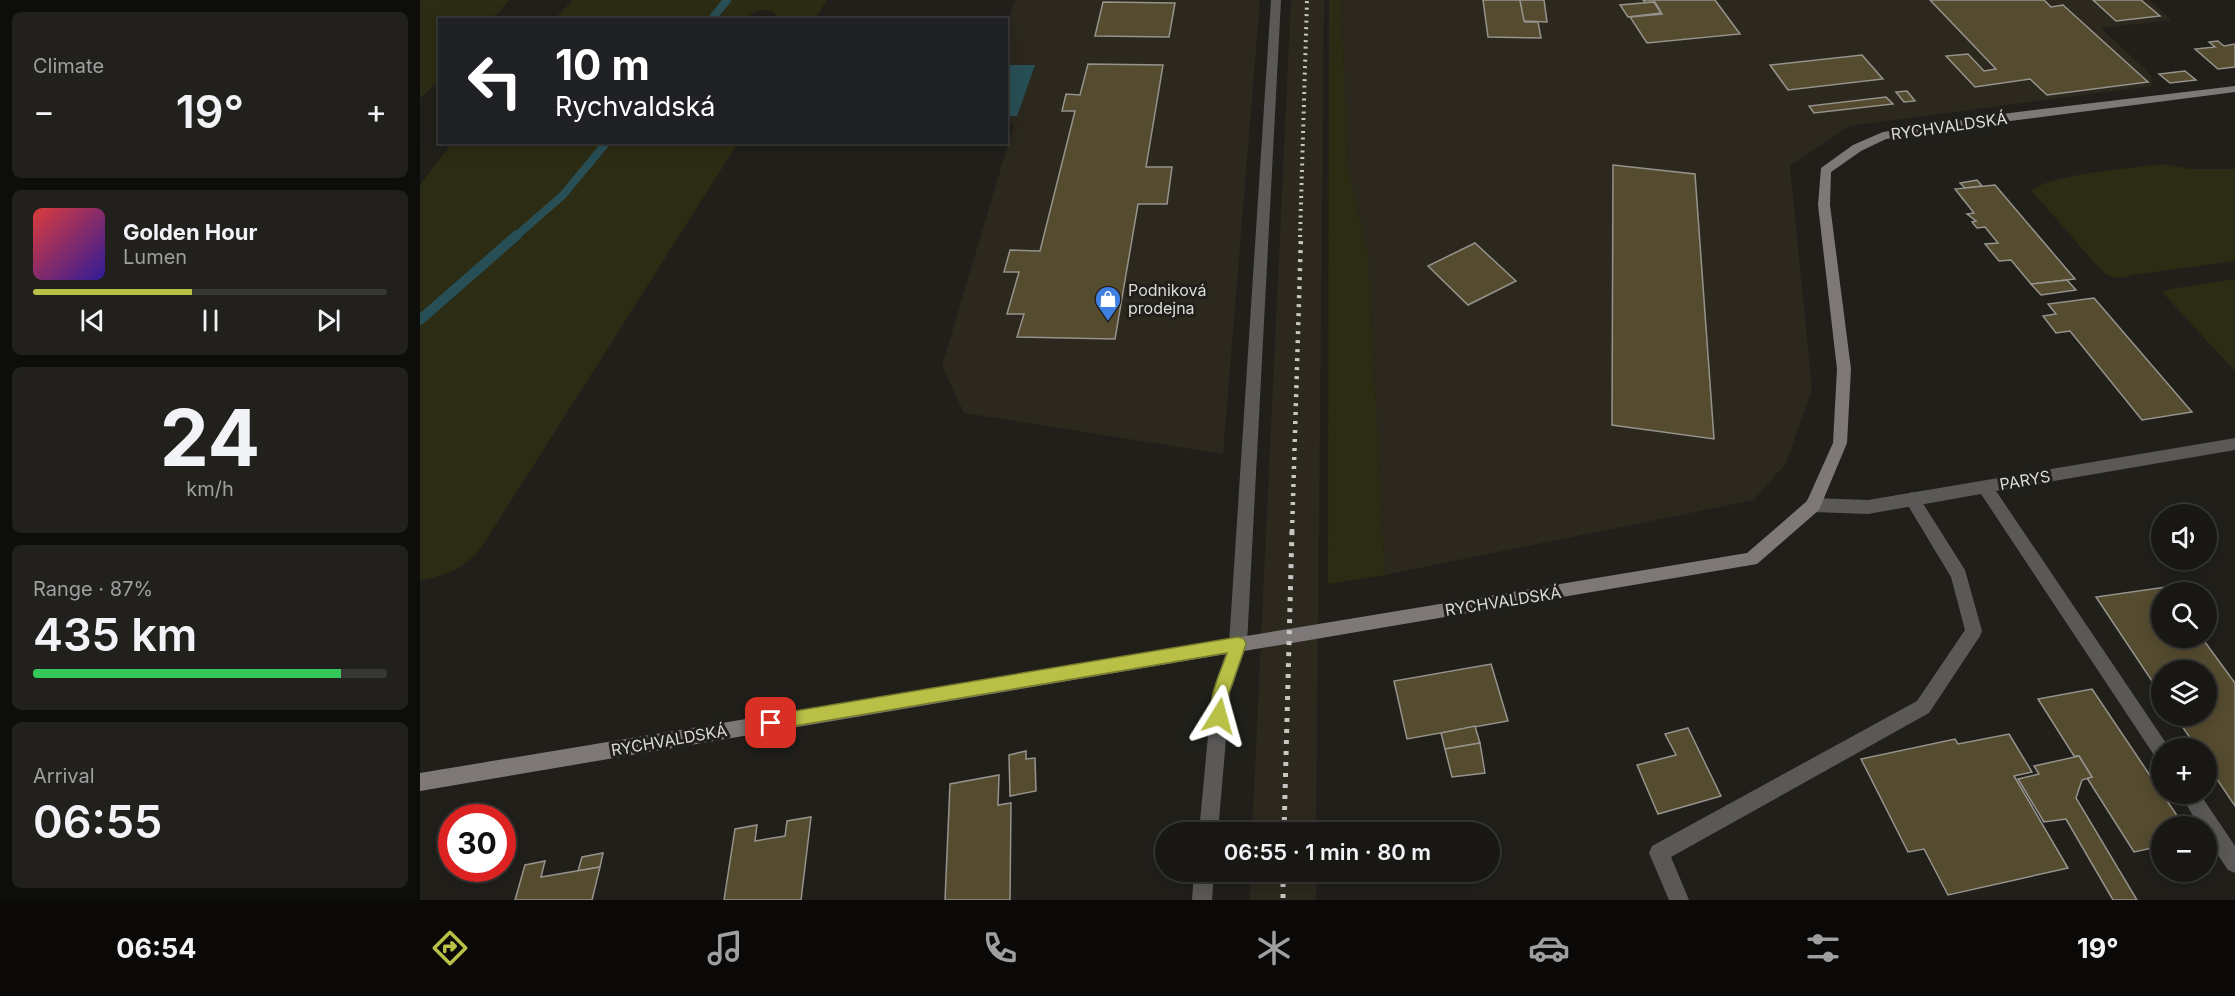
<!DOCTYPE html>
<html lang="en">
<head>
<meta charset="utf-8">
<style>
	:root { --surface:#181714; --page:#21201d; --text:#f1f3f6; --muted:#9f9fa0; --line:#363634; --accent:#b9c046 }
	body { margin:0; font-family:Inter,sans-serif; background:var(--page); color:var(--text); height:100vh; display:flex; flex-direction:column; font-size:22px; white-space:nowrap }
	* { box-sizing:border-box; margin:0 }
	p { font-size:20px; color:var(--muted) }
	.icon { flex:none; width:33px; height:33px; fill:none; stroke:currentColor; stroke-width:2; stroke-linecap:round; stroke-linejoin:round }
	.map { position:relative; flex:1; overflow:hidden }
	.details { display:flex; flex-direction:column; gap:12px; padding:12px; background:#0d0d0b; width:420px }
	.details>* { flex:none }
	.guide { position:absolute; left:18px; top:18px; width:570px; height:126px; border-radius:0px; box-shadow:0 3px 15px #0003,0 0 0 2px var(--line); background:#202124; color:#fff; overflow:hidden }
	.buttons { position:absolute; left:1731px; top:504px; display:grid; gap:12px }
	.buttons a { display:grid; place-items:center; width:66px; height:66px; border-radius:50%; background:var(--surface); box-shadow:0 3px 15px #0003,0 0 0 2px var(--line); font-size:30px }
	.speed { position:absolute; left:18px; top:804px; display:flex; gap:12px; font-size:30px; font-weight:700; text-align:center }
	.speed>* { display:grid; place-content:center; width:78px; height:78px; border-radius:50%; background:var(--surface); box-shadow:0 3px 15px #0003,0 0 0 2px var(--line); line-height:1 }
	.speed .limit { border:9px solid #d22; background:#fff; color:#111 }
	.pin { position:absolute; display:grid; place-items:center; width:51px; height:51px; color:#fff; margin:-26px; border-radius:12px; box-shadow:0 3px 9px #0006 }
	.me { position:absolute; width:66px; margin:-33px; rotate:8deg; stroke-linejoin:round; filter:drop-shadow(0 0 4px #0008) }
	.turn { display:flex; align-items:center; gap:21px; height:126px; padding:0 18px; font-size:27px }
	.turn .icon { width:78px; height:78px; stroke-width:2.5 }
	.turn b { display:block; font-size:42px; line-height:51px }
	.big { font-size:45px; font-weight:600; line-height:1.1 }
	.details .card { flex:1; display:flex; flex-direction:column; justify-content:center; gap:9px; min-width:0; padding:0 21px; border-radius:9px; background:var(--page) }
	.details .dial { align-items:center; gap:0 }
	.dial b { font-size:78px; line-height:1 }
	.song { display:flex; align-items:center; gap:18px }
	.cover { width:72px; height:72px; border-radius:9px; background:linear-gradient(135deg,hsl(0 70% 55%),hsl(250 70% 35%)) }
	.played { height:6px; border-radius:3px; background:linear-gradient(90deg,var(--accent) 45%,var(--line) 45%) }
	.keys { display:flex; justify-content:space-around; direction:ltr }
	.heat { display:flex; justify-content:space-between; align-items:center; font-size:33px; direction:ltr }
	.charge { height:9px; border-radius:4px; background:linear-gradient(90deg,#34c759 87%,var(--line) 0) }
	.trip { position:absolute; left:735px; top:822px; width:345px; height:60px; border-radius:30px; background:var(--surface); box-shadow:0 3px 15px #0003,0 0 0 2px var(--line); font-weight:600; line-height:60px; text-align:center }
	.tab-bar { display:flex; height:96px; justify-content:space-around; align-items:center; background:#0a0908; color:var(--muted) }
	.tab-bar .icon { width:42px; height:42px }
	.tab-bar .selected { color:var(--accent) }
	.tab-bar b { font-size:27px; color:var(--text) }
	main { display:flex; flex:1; min-height:0 }
	.map>svg:first-child { display:block }
	.built { fill:#2c281e }
	.green { fill:#2c2c14 }
	.water { fill:#284f55 }
	.lines { fill:none; stroke-linecap:round; stroke-linejoin:round }
	.stream-far1 { stroke:#284f55; stroke-width:8 }
	.stream { stroke:#284f55; stroke-width:10 }
	.building { fill:#554b2f; stroke:#95938d; stroke-width:1.5 }
	.lane { fill:#5b5958; fill-rule:evenodd }
	.street { fill:#5b5958; fill-rule:evenodd }
	.secondary { fill:#7e7978; fill-rule:evenodd }
	.rail-far2 { stroke:#c7c6c3; stroke-width:4; stroke-dasharray:2 4.5; stroke-linecap:butt }
	.rail-far1 { stroke:#c7c6c3; stroke-width:4.5; stroke-dasharray:3 6; stroke-linecap:butt }
	.rail { stroke:#c7c6c3; stroke-width:5; stroke-dasharray:4 7; stroke-linecap:butt }
	.route { fill:#b9c046; stroke:#787d2e; stroke-width:1.5 }
	.labels { text-anchor:middle; stroke-width:6; stroke-linejoin:round; paint-order:stroke }
	.street-label { font-size:16px; fill:#dcdbd8; stroke:#201f1a }
	.poi-label { font-size:16px; fill:#dcdbd8; stroke:#201f1a; text-anchor:start }
</style>
</head>
<body>
<main>
<section class="details">
<div class="card"><p>Climate</p>
<div class="heat"><a>−</a><b class="big">19°</b><a>+</a></div>
</div>
<div class="card">
<div class="song"><i class="cover"></i><div><b>Golden Hour</b><p>Lumen</p></div></div>
<div class="played"></div>
<div class="keys"><svg class="icon" aria-label="previous" viewBox="0 0 24 24"><path d="M18 5L8 12l10 7zM5 5v14"/></svg><svg class="icon" aria-label="pause" viewBox="0 0 24 24"><path d="M8 5v14M16 5v14"/></svg><svg class="icon" aria-label="next" viewBox="0 0 24 24"><path d="M6 5l10 7-10 7zM19 5v14"/></svg></div>
</div>
<div class="card dial"><b>24</b><p>km/h</p></div>
<div class="card"><p>Range · 87%</p><b class="big">435 km</b><div class="charge"></div></div>
<div class="card"><p>Arrival</p><b class="big">06:55</b></div>
</section>
<div class="map">
<svg width="1815" height="900" viewBox="0 0 1815 900">
	<rect width="100%" height="100%" fill="#201f1a"/>
	<g class="built">
		<path d="M 595,0 L 840,0 L 803,454 L 544,413 L 522,366 L 594,124 L 587,124 L 586,26 Z"/>
		<path d="M 871,0 L 904,0 L 896,832 L 832,832 Z"/>
		<path d="M 921,0 L 1729,0 L 1752,20 L 1681,28 L 1731,75 L 1732,86 L 1429,126 L 1370,166 L 1392,390 L 1366,463 L 1334,500 L 965,575 L 948,256 L 928,168 Z"/>
		<path d="M 831,872 L 896,872 L 896,900 L 830,900 Z"/>
	</g>
	<g class="green">
		<path d="M 0,0 L 89,0 L 77,15 L 60,19 L 20,20 L 19,81 L 0,98 Z"/>
		<path d="M 153,0 L 407,0 L 395,19 L 354,19 L 356,16 L 354,12 C 342,8 333,10 325,20 L 134,19 Z"/>
		<path d="M 909,0 L 921,0 L 928,168 L 948,256 L 965,575 L 908,584 Z"/>
		<path d="M 33,142 L 318,143 L 61,548 C 40,572 30,573 0,581 L 0,185 Z"/>
		<path d="M 1741,164 L 1771,169 L 1815,169 L 1815,261 L 1713,275 C 1699,279 1692,280 1681,270 L 1611,190 C 1638,173 1707,169 1741,164 Z"/>
		<path d="M 1815,279 L 1815,371 L 1742,292 L 1750,289 Z"/>
	</g>
	<path class="water" d="M 589,65 L 615,65 L 597,116 L 587,116 L 586,71 Z"/>
	<g class="lines">
		<g class="stream-far1">
			<path d="M 291,20 L 307,0"/>
			<path d="M 95,237 L 143,195 L 187,142"/>
		</g>
		<path class="stream" d="M 0,320 L 97,235"/>
	</g>
	<g class="building">
		<path d="M 1063,0 L 1100,0 L 1105,22 L 1118,22 L 1121,38 L 1068,37 Z"/>
		<path d="M 1100,0 L 1124,0 L 1127,22 L 1104,21 Z"/>
		<path d="M 1223,0 L 1295,0 L 1320,34 L 1227,43 L 1210,17 L 1242,14 L 1235,2 L 1226,3 Z"/>
		<path d="M 1510,0 L 1624,0 L 1631,7 L 1643,5 L 1728,82 L 1627,95 L 1610,79 L 1555,87 L 1526,56 L 1548,54 L 1564,71 L 1576,69 Z"/>
		<path d="M 1673,0 L 1721,0 L 1740,16 L 1696,21 Z"/>
		<path d="M 683,2 L 755,3 L 749,37 L 675,36 Z"/>
		<path d="M 1234,2 L 1241,13 L 1208,17 L 1200,5 Z"/>
		<path d="M 1798,41 L 1804,46 L 1815,44 L 1815,67 L 1798,69 L 1775,49 L 1795,47 L 1789,42 Z"/>
		<path d="M 1442,55 L 1463,79 L 1368,90 L 1350,65 Z"/>
		<path d="M 668,64 L 743,65 L 726,167 L 752,167 L 747,204 L 718,204 L 695,339 L 597,337 L 604,314 L 587,314 L 599,272 L 584,272 L 590,250 L 620,251 L 655,111 L 642,111 L 646,94 L 660,95 Z"/>
		<path d="M 1765,71 L 1776,80 L 1750,83 L 1739,74 Z"/>
		<path d="M 1487,91 L 1495,101 L 1484,102 L 1476,92 Z"/>
		<path d="M 1466,97 L 1473,104 L 1394,113 L 1389,106 Z"/>
		<path d="M 1193,165 L 1275,174 L 1294,439 L 1192,425 Z"/>
		<path d="M 1557,180 L 1562,186 L 1545,188 L 1540,183 Z"/>
		<path d="M 1575,185 L 1655,279 L 1611,284 L 1591,260 L 1579,261 L 1565,244 L 1578,243 L 1565,227 L 1557,228 L 1552,222 L 1556,221 L 1547,214 L 1554,213 L 1535,189 Z"/>
		<path d="M 1055,243 L 1096,281 L 1048,305 L 1008,266 Z"/>
		<path d="M 1647,280 L 1656,290 L 1621,295 L 1611,284 Z"/>
		<path d="M 1674,298 L 1772,412 L 1722,420 L 1650,331 L 1636,333 L 1623,316 L 1636,314 L 1628,304 Z"/>
		<path d="M 1746,587 L 1750,592 L 1742,592 L 1742,638 L 1782,638 L 1815,683 L 1815,806 L 1786,763 L 1786,748 L 1777,748 L 1755,716 L 1786,716 L 1786,670 L 1742,670 L 1742,696 L 1676,597 Z"/>
		<path d="M 1071,664 L 1088,721 L 987,739 L 974,681 Z"/>
		<path d="M 1672,689 L 1764,826 L 1742,826 L 1742,846 L 1714,852 L 1667,778 L 1672,777 L 1659,756 L 1654,756 L 1618,699 Z"/>
		<path d="M 1055,726 L 1060,743 L 1025,749 L 1021,733 Z"/>
		<path d="M 1268,728 L 1301,796 L 1238,814 L 1217,765 L 1256,755 L 1245,734 Z"/>
		<path d="M 1589,734 L 1612,772 L 1594,776 L 1648,868 L 1528,895 L 1504,849 L 1488,852 L 1441,759 L 1535,739 L 1538,744 Z"/>
		<path d="M 1060,743 L 1065,773 L 1032,777 L 1025,749 Z"/>
		<path d="M 606,751 L 606,759 L 615,758 L 616,791 L 590,796 L 589,755 Z"/>
		<path d="M 1659,756 L 1672,777 L 1662,780 L 1656,798 L 1717,900 L 1693,900 L 1646,819 L 1624,822 L 1598,779 L 1619,774 L 1614,766 Z"/>
		<path d="M 579,775 L 578,805 L 591,803 L 590,900 L 525,900 L 530,784 Z"/>
		<path d="M 391,817 L 381,900 L 304,900 L 315,829 L 337,825 L 335,841 L 365,836 L 367,821 Z"/>
		<path d="M 183,853 L 180,867 L 158,871 L 162,857 Z"/>
		<path d="M 125,861 L 121,877 L 180,867 L 172,900 L 95,900 L 105,865 Z"/>
	</g>
	<g class="lines">
		<path class="lane" d="M 1492,492 L 1497,494 L 1545,570 L 1562,631 L 1560,636 L 1509,713 L 1251,857 L 1269,900 L 1249,900 L 1229,853 L 1232,846 L 1497,701 L 1545,630 L 1531,577 L 1484,499 L 1487,494 Z"/>
		<g class="street">
			<path d="M 851,0 L 861,0 L 827,644 L 810,693 L 798,832 L 779,832 L 792,693 L 809,644 Z"/>
			<path d="M 1815,438 L 1815,450 L 1576,491 L 1748,746 L 1750,748 L 1742,748 L 1742,761 L 1736,758 L 1561,494 L 1448,514 L 1393,512 L 1387,510 L 1385,505 L 1387,500 L 1393,498 L 1448,500 Z"/>
			<path d="M 1760,794 L 1780,794 L 1815,846 L 1815,873 L 1808,870 L 1786,837 L 1786,826 L 1779,826 Z"/>
			<path d="M 774,872 L 794,872 L 792,900 L 772,900 Z"/>
		</g>
		<path class="secondary" d="M 1815,86 L 1815,92 L 1590,121 L 1466,139 L 1441,151 L 1411,172 L 1410,205 L 1431,369 L 1427,443 L 1399,510 L 1337,564 L 0,791 L 0,773 L 1327,553 L 1387,501 L 1413,443 L 1417,369 L 1398,205 L 1401,168 L 1433,145 L 1463,132 L 1590,113 Z"/>
		<path class="rail-far2" d="M 880,237 L 887,0"/>
		<path class="rail-far1" d="M 872,532 L 881,235"/>
		<g class="rail">
			<path d="M 864,832 L 872,530"/>
			<path d="M 863,872 L 863,900"/>
		</g>
	</g>
	<path class="route" d="M 818,637 L 824,639 L 826,644 L 809,693 L 805,722 L 799,724 L 793,722 C 785,702 801,672 807,653 L 351,730 L 345,728 L 343,723 L 345,717 L 351,715 Z"/>
	<defs>
		<g id="shop-pin" transform="scale(1.35)"><path d="M0 17L-7.5 6A9.5 9.5 0 1 1 7.5 6Z" fill="#3f7fe0" stroke="#201f1a"/><path d="M-5-2.5h2.3a2.7 3.5 0 0 1 5.4 0H5L5.5 6h-11ZM-1.5-2.5h3a1.5 2.3 0 0 0-3 0Z" fill="#fff"/></g>
	</defs>
	<g fill-rule="evenodd">
		<use href="#shop-pin" x="688" y="299"/>
	</g>
	<g class="labels">
		<g class="street-label">
			<text transform="translate(1529 126) rotate(-8)" y="6">RYCHVALDSKÁ</text>
			<text transform="translate(1605 480) rotate(-10)" y="6">PARYS</text>
			<text transform="translate(1083 601) rotate(-9)" y="6">RYCHVALDSKÁ</text>
			<text transform="translate(249 740) rotate(-10)" y="6">RYCHVALDSKÁ</text>
		</g>
		<g class="poi-label">
			<text x="708" y="296">Podniková<tspan x="708" dy="18">prodejna</tspan></text>
		</g>
	</g>
</svg>
<div class="buttons">
<a><svg class="icon" aria-label="sound" viewBox="0 0 24 24"><path d="M4 9h4l5-4v14l-5-4H4zM17 9q2 3 0 6"/></svg></a>
<a><svg class="icon" aria-label="search" viewBox="0 0 24 24"><circle cx="10" cy="10" r="6"/><path d="M15 15l6 6"/></svg></a>
<a><svg class="icon" aria-label="layers" viewBox="0 0 24 24"><path d="M12 4l9 5-9 5-9-5zM3 14l9 5 9-5"/></svg></a>
<a>+</a>
<a>−</a>
</div>
<div class="speed"><div class="limit">30</div></div>
<div class="pin" style="left:351px;top:723px;background:#d93025"><svg class="icon" aria-label="arrive" viewBox="0 0 24 24"><path d="M6 21V4h12l-3 4 3 4H6"/></svg></div>
<svg class="me" style="left:799px;top:716px" viewBox="-20 -20 40 40"><path d="M0-17L14 15 0 8-14 15z" fill="#b9c046" stroke="#fff" stroke-width="4"/></svg>
<div class="trip">06:55 · 1 min · 80 m</div>
<div class="guide">
<div class="turn"><svg class="icon" aria-label="left" viewBox="0 0 24 24"><path d="M17 20v-9H6M10 6l-5 5 5 5"/></svg><div><b>10 m</b>Rychvaldská</div></div>
</div>
</div>
</main>
<nav class="tab-bar">
<b>06:54</b>
<svg class="icon selected" aria-label="directions" viewBox="0 0 24 24"><path d="M12 3l9 9-9 9-9-9zM9 14v-3h6M13 9l2 2-2 2"/></svg>
<svg class="icon" aria-label="music" viewBox="0 0 24 24"><path d="M9 18V5l10-2v13"/><circle cx="6" cy="18" r="3"/><circle cx="16" cy="16" r="3"/></svg>
<svg class="icon" aria-label="phone" viewBox="0 0 24 24"><path d="M5 4h4l2 5-3 2q2 4 5 5l2-3 5 2v4C11 20 4 13 5 4z"/></svg>
<svg class="icon" aria-label="climate" viewBox="0 0 24 24"><path d="M12 3v18M4 7l16 10M4 17L20 7"/></svg>
<svg class="icon" aria-label="car" viewBox="0 0 24 24"><path d="M5 17H2v-5l4-1 3-4h7l3 4 3 1v5h-3M9 17h6M6 11h13"/><circle cx="7" cy="17" r="2"/><circle cx="17" cy="17" r="2"/></svg>
<svg class="icon" aria-label="filters" viewBox="0 0 24 24"><path d="M4 7h16M4 17h16"/><circle cx="9" cy="7" r="2"/><circle cx="15" cy="17" r="2"/></svg>
<b>19°</b>
</nav>
</body>
</html>
